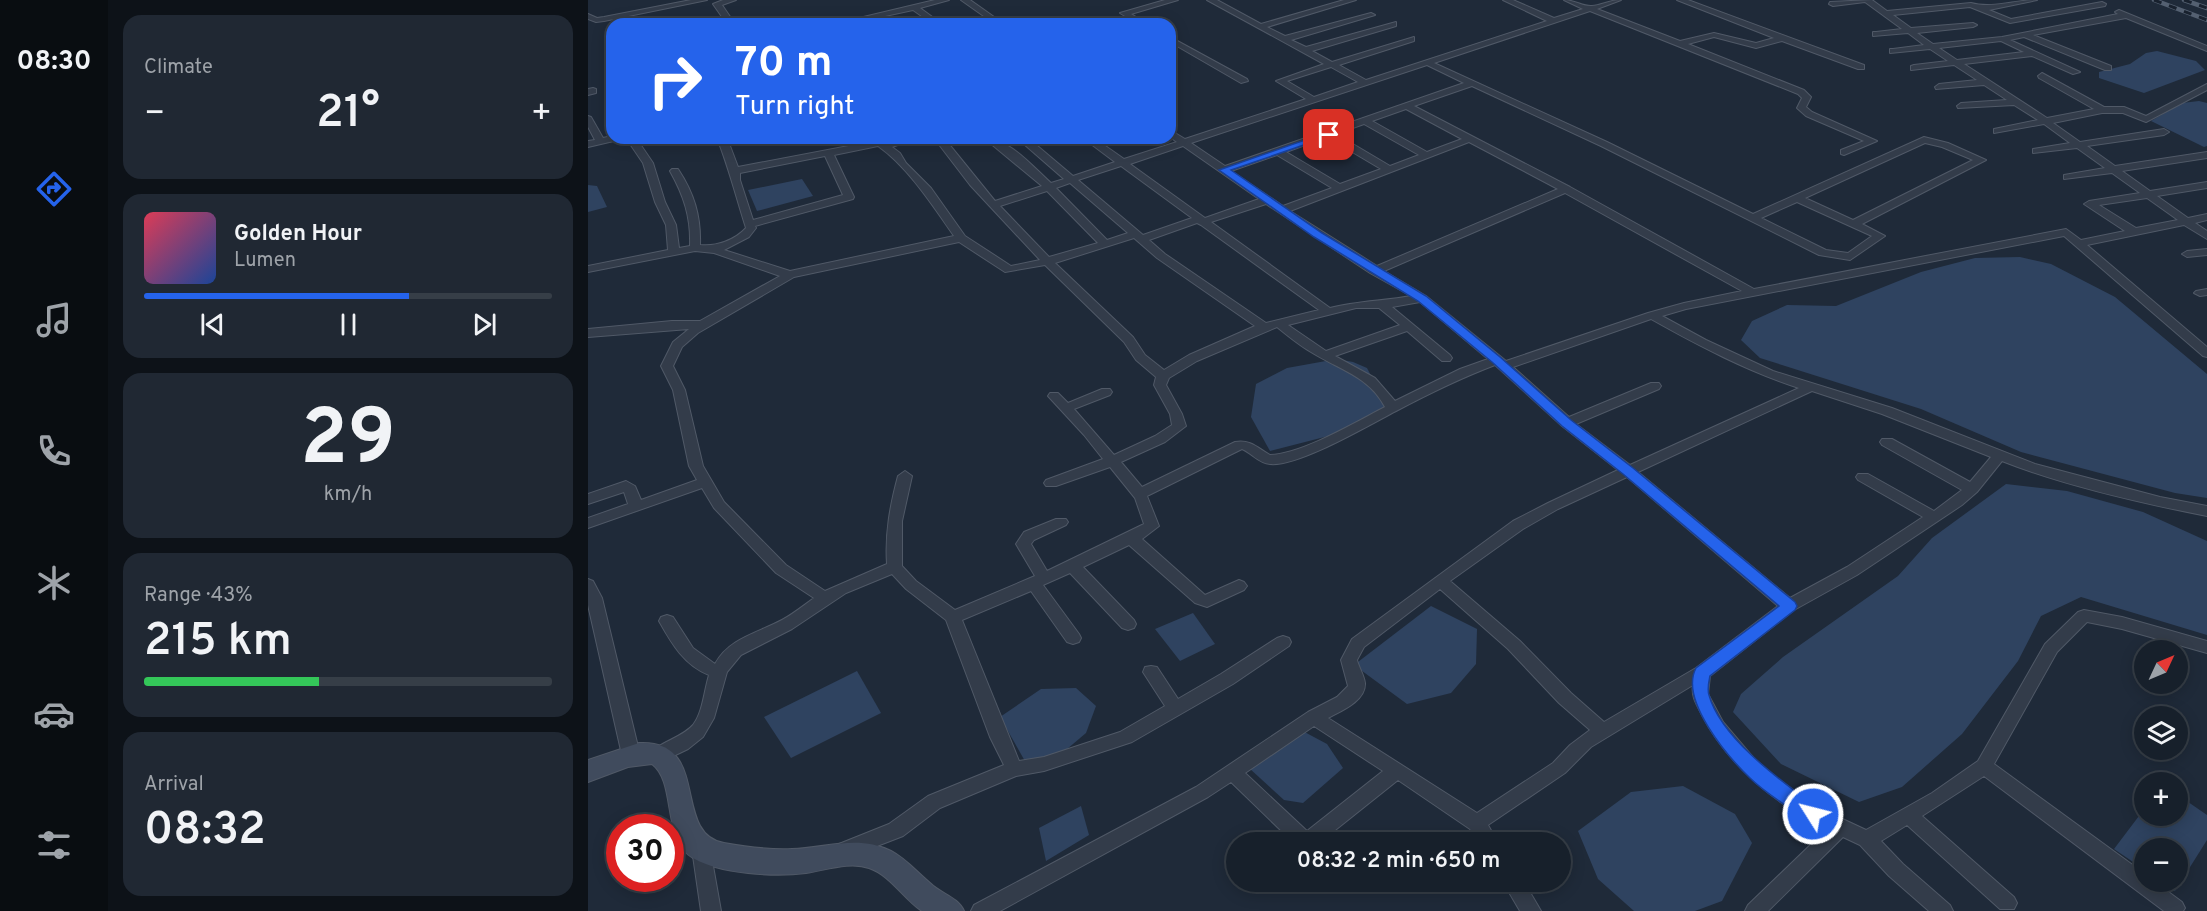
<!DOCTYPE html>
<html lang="en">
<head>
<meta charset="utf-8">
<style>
	:root { --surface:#17202b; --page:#202833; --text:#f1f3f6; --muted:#9ea3a9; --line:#363e47; --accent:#2563eb }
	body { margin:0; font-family:Overpass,sans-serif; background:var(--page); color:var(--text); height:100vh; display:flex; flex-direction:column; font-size:22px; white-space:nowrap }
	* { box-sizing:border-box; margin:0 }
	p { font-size:20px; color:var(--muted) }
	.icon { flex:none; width:33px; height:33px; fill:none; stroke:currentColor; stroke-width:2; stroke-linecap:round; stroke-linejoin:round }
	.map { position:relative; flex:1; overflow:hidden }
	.panel { display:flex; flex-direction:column; gap:15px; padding:15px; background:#0d1218; width:480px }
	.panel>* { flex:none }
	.banner { position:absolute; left:18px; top:18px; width:570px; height:126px; border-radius:18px; box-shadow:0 3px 15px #0003,0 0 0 2px var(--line); background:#2563eb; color:#fff; overflow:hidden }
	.needle { width:39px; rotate:46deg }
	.buttons { position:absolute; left:1546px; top:640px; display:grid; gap:12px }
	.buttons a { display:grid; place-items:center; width:54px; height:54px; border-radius:50%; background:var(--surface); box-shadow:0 3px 15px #0003,0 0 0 2px var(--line); font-size:30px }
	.speed { position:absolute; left:18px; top:814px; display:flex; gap:12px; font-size:30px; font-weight:700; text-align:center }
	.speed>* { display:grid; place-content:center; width:78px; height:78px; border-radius:50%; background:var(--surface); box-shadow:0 3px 15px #0003,0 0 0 2px var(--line); line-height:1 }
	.speed .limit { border:9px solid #d22; background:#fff; color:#111 }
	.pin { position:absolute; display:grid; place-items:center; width:51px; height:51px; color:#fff; margin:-26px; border-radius:12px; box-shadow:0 3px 9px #0006 }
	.me { position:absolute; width:66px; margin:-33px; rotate:306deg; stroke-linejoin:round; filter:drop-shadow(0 0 4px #0008) }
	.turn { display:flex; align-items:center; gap:21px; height:126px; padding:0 30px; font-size:27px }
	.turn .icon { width:78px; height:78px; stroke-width:2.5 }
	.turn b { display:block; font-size:42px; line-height:51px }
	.big { font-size:45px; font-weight:600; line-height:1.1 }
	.panel .tile { flex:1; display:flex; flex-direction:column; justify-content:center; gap:9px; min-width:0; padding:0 21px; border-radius:18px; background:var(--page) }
	.panel .dial { align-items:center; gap:0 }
	.dial b { font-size:78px; line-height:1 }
	.song { display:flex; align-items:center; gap:18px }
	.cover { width:72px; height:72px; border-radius:9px; background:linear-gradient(135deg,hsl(350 70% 55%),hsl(220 70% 35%)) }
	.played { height:6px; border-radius:3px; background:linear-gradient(90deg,var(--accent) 65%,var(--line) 65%) }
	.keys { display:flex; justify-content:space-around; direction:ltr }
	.heat { display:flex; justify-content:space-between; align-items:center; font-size:33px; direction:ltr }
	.charge { height:9px; border-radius:4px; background:linear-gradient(90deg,#34c759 43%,var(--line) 0) }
	.trip { position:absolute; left:638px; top:832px; width:345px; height:60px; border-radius:30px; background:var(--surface); box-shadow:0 3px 15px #0003,0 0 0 2px var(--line); font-weight:600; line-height:60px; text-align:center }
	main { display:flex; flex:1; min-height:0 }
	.tab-bar { display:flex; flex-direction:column; width:108px; justify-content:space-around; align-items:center; background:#090d11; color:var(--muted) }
	.tab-bar .icon { width:42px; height:42px }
	.tab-bar .active { color:var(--accent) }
	.tab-bar b { font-size:27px; color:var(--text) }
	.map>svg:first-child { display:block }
	.water { fill:#2f4360 }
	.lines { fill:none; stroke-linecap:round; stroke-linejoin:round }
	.street-casing { stroke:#505967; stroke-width:2 }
	.secondary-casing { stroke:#505967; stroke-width:2 }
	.street { fill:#333c4a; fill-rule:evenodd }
	.secondary { fill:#404b5d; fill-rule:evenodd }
	.rail-casing { stroke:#546071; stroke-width:4.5 }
	.rail { stroke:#18212e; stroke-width:3; stroke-dasharray:8; stroke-linecap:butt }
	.route { fill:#2563eb; stroke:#184099; stroke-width:1.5 }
</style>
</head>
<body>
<main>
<nav class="tab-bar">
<b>08:30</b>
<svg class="icon active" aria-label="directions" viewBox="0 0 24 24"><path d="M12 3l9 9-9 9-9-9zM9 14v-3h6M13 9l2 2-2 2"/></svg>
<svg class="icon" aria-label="music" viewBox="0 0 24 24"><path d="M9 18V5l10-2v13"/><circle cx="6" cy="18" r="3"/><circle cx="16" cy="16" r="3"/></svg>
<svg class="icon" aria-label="phone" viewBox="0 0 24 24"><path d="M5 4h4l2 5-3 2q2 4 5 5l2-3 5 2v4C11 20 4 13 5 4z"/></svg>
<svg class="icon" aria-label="climate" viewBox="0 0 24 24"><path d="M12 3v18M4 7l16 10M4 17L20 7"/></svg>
<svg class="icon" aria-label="car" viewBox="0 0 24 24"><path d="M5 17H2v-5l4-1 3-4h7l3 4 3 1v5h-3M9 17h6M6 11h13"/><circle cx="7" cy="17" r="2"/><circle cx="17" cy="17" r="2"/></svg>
<svg class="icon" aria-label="filters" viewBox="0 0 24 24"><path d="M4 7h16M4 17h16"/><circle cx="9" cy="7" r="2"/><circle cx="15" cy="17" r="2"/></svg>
</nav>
<section class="panel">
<div class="tile"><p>Climate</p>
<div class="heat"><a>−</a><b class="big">21°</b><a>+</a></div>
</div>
<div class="tile">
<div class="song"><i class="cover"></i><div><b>Golden Hour</b><p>Lumen</p></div></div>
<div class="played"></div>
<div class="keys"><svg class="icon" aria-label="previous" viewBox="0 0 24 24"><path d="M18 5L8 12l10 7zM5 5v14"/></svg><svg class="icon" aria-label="pause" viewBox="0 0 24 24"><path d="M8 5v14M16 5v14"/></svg><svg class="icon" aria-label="next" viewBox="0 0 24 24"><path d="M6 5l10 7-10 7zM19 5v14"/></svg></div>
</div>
<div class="tile dial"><b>29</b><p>km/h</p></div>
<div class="tile"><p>Range · 43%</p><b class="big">215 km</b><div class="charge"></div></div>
<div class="tile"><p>Arrival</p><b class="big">08:32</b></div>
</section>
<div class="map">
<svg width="1619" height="911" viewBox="0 0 1619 911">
	<rect width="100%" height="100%" fill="#1f2a39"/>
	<g class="water">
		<path d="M 1569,51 L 1608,61 L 1617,70 L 1556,93 L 1511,78 L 1511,72 L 1542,64 L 1558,53 Z"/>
		<path d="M 1611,101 L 1619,103 L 1619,146 L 1616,147 L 1563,121 L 1594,103 Z"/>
		<path d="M 214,179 L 225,196 L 169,211 L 160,190 Z"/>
		<path d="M 0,185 L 9,186 L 19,207 L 0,212 Z"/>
		<path d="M 1432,257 L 1463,264 L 1527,297 L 1619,374 L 1619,498 L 1587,493 L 1433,452 L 1333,409 L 1172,358 L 1153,340 L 1164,321 L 1199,305 L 1248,306 L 1333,272 L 1387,258 Z"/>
		<path d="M 749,359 L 765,362 L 779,368 L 802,412 L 756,432 L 682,451 L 663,417 L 668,384 L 699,368 Z"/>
		<path d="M 1418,484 L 1479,491 L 1555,512 L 1619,541 L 1619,635 L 1493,597 L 1453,616 L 1430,661 L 1374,734 L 1314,787 L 1271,802 L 1193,764 L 1145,712 L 1153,694 L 1195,657 L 1310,576 L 1344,538 Z"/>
		<path d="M 843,606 L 889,629 L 888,664 L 863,693 L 819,704 L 766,665 Z"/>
		<path d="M 605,613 L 627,644 L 592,661 L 567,629 Z"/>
		<path d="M 269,671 L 293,713 L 203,758 L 176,717 Z"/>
		<path d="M 488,688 L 508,706 L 498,733 L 472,755 L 438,763 L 412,717 L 453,689 Z"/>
		<path d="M 709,728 L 739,744 L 755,768 L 715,803 L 696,800 L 661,768 Z"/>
		<path d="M 1095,786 L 1147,814 L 1164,843 L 1134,901 L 1107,911 L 1046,911 L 1010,879 L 990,831 L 1043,792 Z"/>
		<path d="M 1590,795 L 1619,815 L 1619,840 L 1587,891 L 1574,882 L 1590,882 L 1590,849 L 1557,849 L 1557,870 L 1526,849 L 1557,808 L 1557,816 L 1590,816 Z"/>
		<path d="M 493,806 L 501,835 L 458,861 L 451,828 Z"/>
	</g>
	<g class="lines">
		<g class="street-casing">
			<g id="street">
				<path d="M 103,0 L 119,0 L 16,21 L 8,22 L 0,19 L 0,14 L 9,18 L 16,17 Z"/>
				<path d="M 135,0 L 148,0 L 134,5 L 147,24 L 139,24 L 125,4 Z"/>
				<path d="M 347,0 L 361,0 L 332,8 L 354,24 L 345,24 L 325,10 L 260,24 L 246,24 Z"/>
				<path d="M 373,0 L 382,0 L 416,24 L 407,24 Z"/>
				<path d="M 577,0 L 590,0 L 543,14 L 560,24 L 550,24 L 532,13 Z"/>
				<path d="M 619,0 L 629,0 L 673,24 L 756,0 L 768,0 L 679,27 L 697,36 L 783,13 L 787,15 L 703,40 L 718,47 L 808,22 L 808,26 L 724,51 L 744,62 L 826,37 L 826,41 L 751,65 L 778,80 L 959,21 L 915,0 L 925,0 L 966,18 L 995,9 L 976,0 C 986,0 996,7 1004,6 C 1014,5 1022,0 1033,0 L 1009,9 L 1092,41 L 1126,33 L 1168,43 L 1186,38 L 1089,0 L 1100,0 L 1276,65 L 1276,69 L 1270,69 L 1194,41 L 1168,48 L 1126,37 L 1100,44 L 1216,90 L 1223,97 L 1218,107 L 1224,112 L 1289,141 L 1256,155 L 1253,154 L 1253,150 L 1276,141 L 1218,116 L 1209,108 L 1214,98 L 1210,94 L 1002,11 L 846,63 L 1019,142 L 1165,214 L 1336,137 L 1360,143 L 1398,160 L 1274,224 L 1297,236 L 1262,260 L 1231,255 L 1013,146 L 884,86 L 826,106 L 982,187 L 1166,289 L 1478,229 L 1493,240 L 1537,231 L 1496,204 L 1501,201 L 1552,193 L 1524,173 L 1476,179 L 1476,175 L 1517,168 L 1489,148 L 1445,153 L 1445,149 L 1482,143 L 1456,124 L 1406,133 L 1406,129 L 1450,120 L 1426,105 L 1370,108 L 1369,106 L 1373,103 L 1419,100 L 1396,85 L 1348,89 L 1347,87 L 1351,84 L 1389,80 L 1366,65 L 1323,70 L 1323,66 L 1326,65 L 1360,61 L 1342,49 L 1302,53 L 1302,49 L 1305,49 L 1336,45 L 1320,33 L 1285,36 L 1285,32 L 1288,32 L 1314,29 L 1277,2 L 1245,6 L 1241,4 L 1242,2 L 1284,0 L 1299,11 L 1383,3 C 1404,9 1427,0 1449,0 L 1401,10 L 1423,19 L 1514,2 L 1518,4 L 1517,6 L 1422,23 L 1382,7 L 1305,15 L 1323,28 L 1385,23 L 1389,25 L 1385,27 L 1329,33 L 1345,44 L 1414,37 L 1530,14 L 1527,12 L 1531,10 L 1619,46 L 1619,51 L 1538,18 L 1445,35 L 1523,66 L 1523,70 L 1517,70 L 1436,37 L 1422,40 L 1492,72 L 1485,74 L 1444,56 L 1376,64 L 1459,118 L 1506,109 L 1451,78 L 1450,76 L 1454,73 L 1516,107 L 1536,107 L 1558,116 L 1619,84 L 1619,90 L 1558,122 L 1535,113 L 1514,113 L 1465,123 L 1492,142 L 1576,129 L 1581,132 L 1576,135 L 1499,146 L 1527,166 L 1619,152 L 1619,158 L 1534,171 L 1562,191 L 1619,182 L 1619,188 L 1569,196 L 1600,218 L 1619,214 L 1619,220 L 1607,223 L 1619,231 L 1619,239 L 1596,225 L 1499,245 L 1619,347 L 1619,357 L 1615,356 L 1476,236 L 1098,309 L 1074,316 L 1118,340 L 1185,371 L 1304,408 L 1447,464 L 1572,497 L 1619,506 L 1619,516 C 1553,503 1477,486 1414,461 L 1389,492 L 1374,505 L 1269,575 L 1206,610 L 1122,676 L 1120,694 L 1135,722 L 1175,769 L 1231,808 L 1278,830 L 1344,793 L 1390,761 L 1457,644 L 1490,612 L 1496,610 L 1534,617 L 1619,641 L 1619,653 L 1534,629 L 1499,622 L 1469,652 L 1406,764 L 1557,874 L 1557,882 L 1567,882 L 1594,902 L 1597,908 L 1595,911 L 1576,911 L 1396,776 L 1334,816 L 1426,897 L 1429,903 L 1426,909 L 1412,909 L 1319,825 L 1293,841 L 1315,864 L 1362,905 L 1365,911 L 1341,911 L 1301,876 L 1272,845 L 1255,837 L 1180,911 L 1157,911 L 1160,905 L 1239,829 C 1188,805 1140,765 1114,715 C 1109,705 1103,697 1105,685 L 1003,747 L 977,773 L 900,825 L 910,843 L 891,843 L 882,829 L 810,780 L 731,843 L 706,843 L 643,782 L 620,797 L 412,911 L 383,911 L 386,905 L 608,787 L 720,712 L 749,697 L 760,686 L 753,660 L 764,639 L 925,521 L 960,503 L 1030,470 L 974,426 L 907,365 C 873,378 840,394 808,411 C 781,425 710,467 682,464 C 670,463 664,453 654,449 L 559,496 L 571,526 L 554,539 L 617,595 L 651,580 L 656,582 L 659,586 L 656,590 L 619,607 L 607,603 L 541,545 L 495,567 L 546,620 L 548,624 L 546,628 L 540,630 L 534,628 L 482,573 L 455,585 L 491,634 L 493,638 L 491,642 L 485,644 L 479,642 L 443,591 L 374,620 L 431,761 L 456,757 L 532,732 L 577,706 L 555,672 L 557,667 L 563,666 L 569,667 L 590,699 L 633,674 L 689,638 L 695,636 L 701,638 L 703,642 L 701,646 L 645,684 L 544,742 L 456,771 L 428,776 L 352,808 L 315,836 L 258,858 L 251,856 L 249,850 L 251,844 L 301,824 L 340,796 L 416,765 L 402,737 L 358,620 L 318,589 L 304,574 L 258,593 L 204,629 L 153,655 L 139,672 L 126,718 L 115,737 L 100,749 L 77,760 L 71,762 L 65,760 L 62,755 C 68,743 94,738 105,725 C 115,712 116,691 121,675 C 96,665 84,644 71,621 L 73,617 L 79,615 L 85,617 L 105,648 L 127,664 C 141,638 170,633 194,620 C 205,614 215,606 226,598 L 188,573 L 126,508 L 114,488 L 0,528 L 0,518 L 40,504 L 36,492 L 0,504 L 0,494 L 38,481 L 47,486 L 53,500 L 109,480 L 101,466 L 85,390 L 73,366 L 85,342 L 101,329 L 0,337 L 0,329 L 84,321 L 112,321 L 192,276 L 126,253 L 107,251 L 0,272 L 0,266 L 80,250 L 78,225 L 67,202 L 55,163 L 38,138 L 48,138 L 65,163 L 77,202 L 88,225 L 91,248 L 102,246 C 103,217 96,196 82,171 L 84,169 L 90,169 C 106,193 113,216 112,245 C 128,247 147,240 158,228 C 148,197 141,168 129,138 L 139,138 L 150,167 L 292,140 C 301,144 317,138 329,138 L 304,147 L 312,153 L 318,163 L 343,188 L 377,236 L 423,266 L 452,260 L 382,185 L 346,138 L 356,138 L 407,201 L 454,186 L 396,138 C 421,138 445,167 463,183 L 476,179 L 429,138 L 440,138 L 485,176 L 527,162 L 495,138 L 506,138 L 536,159 L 589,142 L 582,137 L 582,130 L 597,139 L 718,99 L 688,81 L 736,64 ZM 1413,41 L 1436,52 L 1369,60 L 1351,48 ZM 839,65 L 876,83 L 637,166 L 603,143 ZM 743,67 L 770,82 L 726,97 L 699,81 ZM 818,109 L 874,139 L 839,152 L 784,121 ZM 776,124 L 831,155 L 802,166 L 748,134 ZM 739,137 L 793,169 L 752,184 L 698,152 ZM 881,142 L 970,189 L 789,266 L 702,211 ZM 1337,143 L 1354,147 L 1385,160 L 1265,220 L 1217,198 ZM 290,146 C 320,167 345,206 366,236 L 202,271 L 136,250 L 161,237 L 168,228 L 167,226 L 265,199 L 266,197 L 246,155 ZM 595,146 L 671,199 L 617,218 L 542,164 ZM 689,155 L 744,188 L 695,206 L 643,171 ZM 237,156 L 255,195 L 165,220 L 152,180 L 152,173 ZM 533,166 L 604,218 L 555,235 L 490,180 ZM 482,183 L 540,233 L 519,240 L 468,188 ZM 459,191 L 510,243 L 461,257 L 412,206 ZM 977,193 L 1154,291 L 1096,303 L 1060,313 L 918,361 L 838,296 L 796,271 ZM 1559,198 L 1590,220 L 1548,228 L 1511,205 ZM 1209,202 L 1284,236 L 1260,253 L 1238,250 L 1173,218 ZM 678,204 L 782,273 L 823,296 C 796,301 769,301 742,308 L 623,222 ZM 609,223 L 613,225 L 731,310 L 678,323 L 577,254 L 561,240 ZM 546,238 L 569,258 L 667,326 L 601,355 L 576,370 L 557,355 L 545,337 L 467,263 ZM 371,242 L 417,272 L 457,265 L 536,342 L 548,360 L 568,377 L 566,385 L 582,414 L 584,425 L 567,436 L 526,455 L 486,409 L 522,395 L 524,392 L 522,389 L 514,389 L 480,403 L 470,393 L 462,393 L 460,396 L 496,435 L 515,459 L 458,480 L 456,483 L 458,486 L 468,486 L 522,467 L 547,498 L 556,524 L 459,571 L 443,544 L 446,540 L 478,525 L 480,522 L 478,519 L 468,519 L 436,532 L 428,544 L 447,576 L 367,610 L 328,581 L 314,566 L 314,521 L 324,476 L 317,471 L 310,476 C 302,506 297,533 299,564 L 237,591 L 198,565 L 136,502 L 115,466 L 97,390 L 85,366 L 94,347 L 110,333 L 206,277 ZM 832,302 L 900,359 L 872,369 L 807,401 L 787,378 L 747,356 L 819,331 L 854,361 L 862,361 L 864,358 L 862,355 L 804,307 ZM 768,308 L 791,308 L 812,325 L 738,351 L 700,325 ZM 1063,319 C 1111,346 1159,371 1211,388 L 1042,465 L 988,424 L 1071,389 L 1073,386 L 1071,383 L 1063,383 L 981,417 L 925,367 ZM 689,327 C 700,336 711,345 723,352 C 750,369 781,376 797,407 C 768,422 714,454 682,455 C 670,448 662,439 647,442 L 554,487 L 533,462 L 577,442 L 598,426 L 594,414 L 578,385 L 581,378 L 609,361 ZM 1224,391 L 1294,414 L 1403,457 L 1382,482 L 1304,439 L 1294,439 L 1292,442 L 1294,445 L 1374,490 L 1346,511 L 1280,474 L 1270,474 L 1268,477 L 1270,480 L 1335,517 L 1259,567 L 1202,598 L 1050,472 ZM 1039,477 L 1190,606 L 1108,668 L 1016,722 L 983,693 L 932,641 L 862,581 L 935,529 L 970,509 ZM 852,589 L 920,649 L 971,703 L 1002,730 L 982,745 L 965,763 L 889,813 L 740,718 C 753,711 778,701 777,683 C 776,675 771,668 769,660 L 776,647 ZM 726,726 L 795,771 L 719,831 L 657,773 Z"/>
				<path d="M 582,37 L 659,79 L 660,81 L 653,83 L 582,42 Z"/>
				<path d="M 5,88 L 8,89 L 8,93 L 0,95 L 0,89 Z"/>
				<path d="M 0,116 L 3,117 L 15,138 L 24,136 L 24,138 L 32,138 L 30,140 L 0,147 L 0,141 L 7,140 L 0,127 Z"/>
				<path d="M 1619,249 L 1619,255 L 1599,257 L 1594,254 L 1599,251 Z"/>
				<path d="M 1619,289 L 1619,295 L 1612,296 L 1606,293 L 1608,291 Z"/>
				<path d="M 0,579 L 5,581 L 14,598 L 52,755 L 49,760 L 43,762 L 37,760 L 34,755 L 0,605 Z"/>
				<path d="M 113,841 L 120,843 L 122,849 L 133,911 L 113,911 L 104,849 L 106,843 Z"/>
				<path d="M 915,882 L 936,882 L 953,911 L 932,911 Z"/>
			</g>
		</g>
		<g class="secondary-casing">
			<path id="secondary" d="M 51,743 C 124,739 83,834 136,843 C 158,847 181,850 204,849 C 239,848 270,834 303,851 C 318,859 329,872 342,883 C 353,894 370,897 376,911 L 334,911 C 316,899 302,875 281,868 C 262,861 238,870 218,873 C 188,877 131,874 105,858 C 73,838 89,783 64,764 L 40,767 L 0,782 L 0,760 Z"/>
		</g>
		<use href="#street" class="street"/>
		<use href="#secondary" class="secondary"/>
		<g class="rail-casing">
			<g id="rail">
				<path d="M 1566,0 L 1619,20"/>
				<path d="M 1596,0 L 1619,8"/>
			</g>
		</g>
		<use href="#rail" class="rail"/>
	</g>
	<path class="route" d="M 737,133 L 745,135 L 643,170 L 734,233 L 838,296 L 912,357 L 983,420 L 1045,468 L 1207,602 L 1209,606 L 1207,610 L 1122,676 C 1121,681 1119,689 1121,695 C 1133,739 1196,783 1231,809 L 1234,814 L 1231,820 L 1225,822 L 1218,820 C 1200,806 1178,794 1162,778 C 1140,757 1091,700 1108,668 L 1191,606 L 1035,474 L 974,426 L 904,362 L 830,301 L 726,237 L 631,170 Z"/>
</svg>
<div class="buttons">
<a><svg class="needle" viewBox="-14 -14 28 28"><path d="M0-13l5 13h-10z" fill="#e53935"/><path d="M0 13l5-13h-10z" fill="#9ea3a9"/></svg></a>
<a><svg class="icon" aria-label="layers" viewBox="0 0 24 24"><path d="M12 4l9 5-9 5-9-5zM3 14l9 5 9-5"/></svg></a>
<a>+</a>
<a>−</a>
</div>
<div class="speed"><div class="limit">30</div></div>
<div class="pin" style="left:741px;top:135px;background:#d93025"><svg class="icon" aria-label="arrive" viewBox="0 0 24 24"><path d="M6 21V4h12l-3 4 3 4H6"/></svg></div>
<svg class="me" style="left:1225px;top:814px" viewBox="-20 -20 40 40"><circle r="17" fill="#2563eb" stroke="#fff" stroke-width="3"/><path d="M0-11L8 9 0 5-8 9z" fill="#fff"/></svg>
<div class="trip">08:32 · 2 min · 650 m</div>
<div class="banner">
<div class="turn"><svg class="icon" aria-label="right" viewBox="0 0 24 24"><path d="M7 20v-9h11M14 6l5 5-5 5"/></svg><div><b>70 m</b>Turn right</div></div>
</div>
</div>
</main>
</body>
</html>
